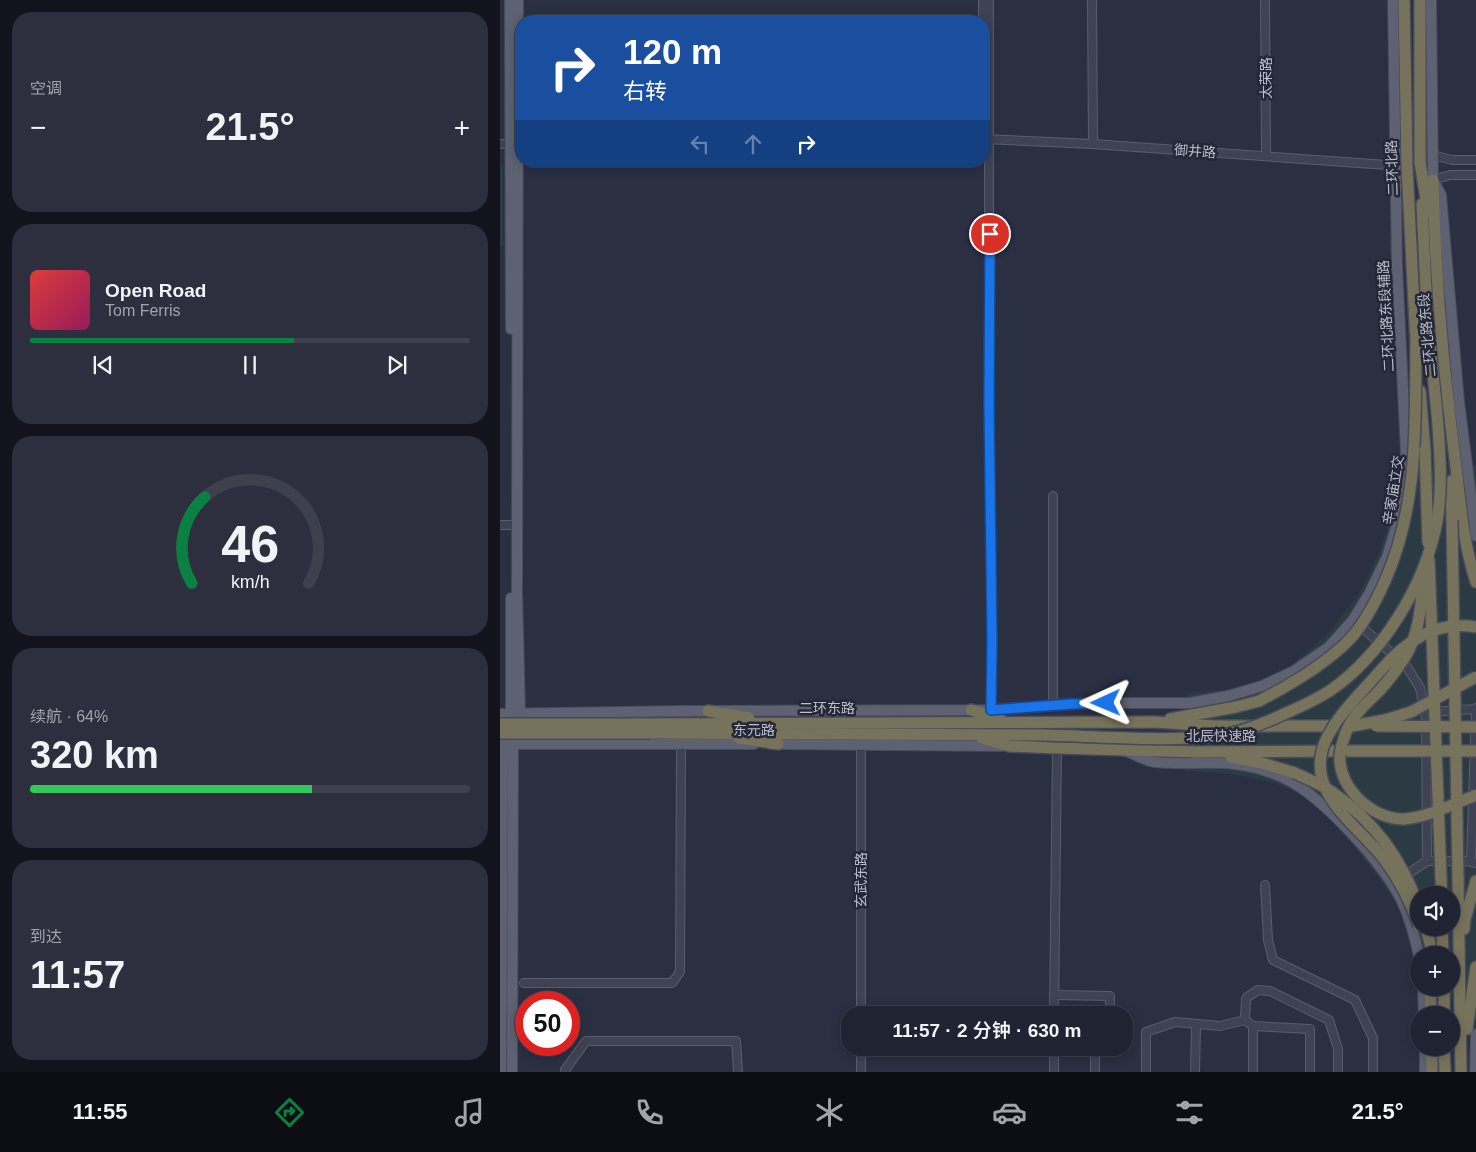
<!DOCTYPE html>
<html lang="zh">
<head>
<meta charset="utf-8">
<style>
	:root { --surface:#202332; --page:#2d2f3e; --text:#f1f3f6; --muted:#a2a4ac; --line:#3d404d; --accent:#0b8043 }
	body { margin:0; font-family:Arial,"Noto Sans SC",sans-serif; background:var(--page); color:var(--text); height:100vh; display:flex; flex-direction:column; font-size:19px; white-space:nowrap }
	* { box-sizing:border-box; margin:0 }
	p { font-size:16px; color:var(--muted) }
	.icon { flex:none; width:28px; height:28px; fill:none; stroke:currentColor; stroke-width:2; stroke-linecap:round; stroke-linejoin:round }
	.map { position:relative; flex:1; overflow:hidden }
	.drawer { display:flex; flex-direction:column; gap:12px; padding:12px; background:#12131c; width:500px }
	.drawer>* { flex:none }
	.hud { position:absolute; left:15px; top:15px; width:475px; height:152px; border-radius:20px; box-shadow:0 2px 12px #0003,0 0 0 1px var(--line); background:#1a4fa0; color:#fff; overflow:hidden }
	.tools { position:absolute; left:910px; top:886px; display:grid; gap:10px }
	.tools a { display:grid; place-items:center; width:50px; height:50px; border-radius:50%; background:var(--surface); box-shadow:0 2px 12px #0003,0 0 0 1px var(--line); font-size:25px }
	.speed { position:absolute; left:15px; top:991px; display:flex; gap:10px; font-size:25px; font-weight:700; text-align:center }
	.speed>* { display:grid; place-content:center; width:65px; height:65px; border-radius:50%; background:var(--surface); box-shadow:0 2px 12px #0003,0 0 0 1px var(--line); line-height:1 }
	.speed .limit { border:8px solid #d22; background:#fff; color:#111 }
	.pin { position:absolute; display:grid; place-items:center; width:42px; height:42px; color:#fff; margin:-21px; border:2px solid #fff; border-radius:50%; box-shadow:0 1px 5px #0007 }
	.me { position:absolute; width:55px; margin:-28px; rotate:269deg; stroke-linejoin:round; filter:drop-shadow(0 0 4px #0008) }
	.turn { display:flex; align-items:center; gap:18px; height:105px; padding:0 25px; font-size:22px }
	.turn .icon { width:65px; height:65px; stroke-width:2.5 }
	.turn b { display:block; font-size:35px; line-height:42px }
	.lanes { display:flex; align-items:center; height:48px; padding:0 25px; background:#0003; justify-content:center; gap:25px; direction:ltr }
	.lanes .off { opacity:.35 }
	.big { font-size:38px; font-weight:600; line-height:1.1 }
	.drawer .card { flex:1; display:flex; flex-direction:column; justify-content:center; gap:8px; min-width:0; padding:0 18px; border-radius:20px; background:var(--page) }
	.drawer .dial { align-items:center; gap:0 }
	.dial svg { height:130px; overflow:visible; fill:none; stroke:var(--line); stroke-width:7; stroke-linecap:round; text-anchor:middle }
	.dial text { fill:var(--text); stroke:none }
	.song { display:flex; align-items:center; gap:15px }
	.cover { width:60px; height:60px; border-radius:8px; background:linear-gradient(135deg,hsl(0 70% 55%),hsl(330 70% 35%)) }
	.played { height:5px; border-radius:2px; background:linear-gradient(90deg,var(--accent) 60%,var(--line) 60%) }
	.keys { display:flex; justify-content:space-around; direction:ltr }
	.heat { display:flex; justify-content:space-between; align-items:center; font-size:28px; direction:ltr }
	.charge { height:8px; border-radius:4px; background:linear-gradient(90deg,#34c759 64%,var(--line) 0) }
	.trip { position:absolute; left:341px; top:1006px; width:292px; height:50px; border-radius:20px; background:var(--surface); box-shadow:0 2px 12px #0003,0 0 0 1px var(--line); font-weight:600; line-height:50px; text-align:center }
	.tabs { display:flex; height:80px; justify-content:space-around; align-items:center; background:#0d0e14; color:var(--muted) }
	.tabs .icon { width:35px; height:35px }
	.tabs .selected { color:var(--accent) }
	.tabs b { font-size:22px; color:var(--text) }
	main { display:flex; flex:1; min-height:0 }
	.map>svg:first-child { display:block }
	.green { fill:#2c3b43; fill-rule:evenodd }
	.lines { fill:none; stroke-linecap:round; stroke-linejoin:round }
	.minor-casing { stroke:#5a5d6c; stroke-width:10 }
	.major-casing { stroke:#484b5b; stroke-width:12 }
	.highway-casing { stroke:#464a59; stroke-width:14 }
	.minor { stroke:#3e4252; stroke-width:8 }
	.major { stroke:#5d6171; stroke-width:10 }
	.highway { stroke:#77725c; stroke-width:11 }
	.highway-bridge-casing { stroke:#464a59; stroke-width:14; stroke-linecap:butt }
	.highway-bridge { stroke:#77725c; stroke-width:11 }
	.route-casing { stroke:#114b97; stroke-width:12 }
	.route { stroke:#1a73e8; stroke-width:9 }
	.labels { text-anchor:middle; stroke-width:5; stroke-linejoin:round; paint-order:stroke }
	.street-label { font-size:14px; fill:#bcbecb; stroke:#232737 }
</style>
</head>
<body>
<main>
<section class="drawer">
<div class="card"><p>空调</p>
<div class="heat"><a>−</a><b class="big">21.5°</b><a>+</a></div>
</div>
<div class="card">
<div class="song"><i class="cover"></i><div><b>Open Road</b><p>Tom Ferris</p></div></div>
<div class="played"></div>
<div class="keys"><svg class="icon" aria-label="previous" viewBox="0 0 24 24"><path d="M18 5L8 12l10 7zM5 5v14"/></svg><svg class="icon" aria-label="pause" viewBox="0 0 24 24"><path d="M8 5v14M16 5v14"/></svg><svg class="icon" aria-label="next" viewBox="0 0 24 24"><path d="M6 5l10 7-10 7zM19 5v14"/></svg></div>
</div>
<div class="card dial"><svg viewBox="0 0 100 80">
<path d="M14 69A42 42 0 1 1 86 69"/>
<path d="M14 69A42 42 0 0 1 22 16" stroke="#0b8043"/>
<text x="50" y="56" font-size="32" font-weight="700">46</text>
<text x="50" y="72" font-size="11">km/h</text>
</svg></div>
<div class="card"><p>续航 · 64%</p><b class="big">320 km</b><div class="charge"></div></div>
<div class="card"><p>到达</p><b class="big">11:57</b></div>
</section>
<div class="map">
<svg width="976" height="1072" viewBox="0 0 976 1072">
	<rect width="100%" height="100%" fill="#2a2f42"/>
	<g class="green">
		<path d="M 0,163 L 3,167 L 3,247 L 0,247 Z"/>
		<path d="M 896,465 L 976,465 L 976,996 L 920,1001 C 917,973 915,945 904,919 C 890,887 827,807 796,792 C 761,775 723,773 685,771 L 687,693 L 748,687 L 791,666 L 830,631 L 860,592 L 879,552 L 894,510 ZM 919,895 L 951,895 L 951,928 L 919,928 ZM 919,955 L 951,955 L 951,988 L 919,988 Z"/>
	</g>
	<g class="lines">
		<g class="minor-casing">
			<g id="minor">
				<path d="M 489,0 L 489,404 L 492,640 L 491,710"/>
				<path d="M 592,0 L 593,144"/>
				<path d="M 765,0 L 766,156"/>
				<path d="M 483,21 L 483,0"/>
				<path d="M 484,139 L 593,144 L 901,166"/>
				<path d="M 0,144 L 14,143"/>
				<path d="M 932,155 L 952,160 L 976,160"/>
				<path d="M 933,180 L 950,175 L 976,175"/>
				<path d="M 0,525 L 11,525"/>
				<path d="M 857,623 L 907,667 L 920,688 L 926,718 L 927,861"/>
				<path d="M 553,705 L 553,496"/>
				<path d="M 932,712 L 976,709"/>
				<path d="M 971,862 L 976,708"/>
				<path d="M 902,878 L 927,861 L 967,861 L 976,863"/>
				<path d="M 765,885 L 768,940 L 773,960 L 855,1000 L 873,1038 L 873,1072"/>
				<path d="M 24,983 L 172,983 L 180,972 L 181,744"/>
				<path d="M 554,995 L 610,996 L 610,1015"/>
				<path d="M 361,1015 L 361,744"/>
				<path d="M 554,1015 L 557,748"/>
				<path d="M 745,1020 L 746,998 L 758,990 L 770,991 L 829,1020 L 838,1049 L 838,1072"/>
				<path d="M 753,1026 L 753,1072"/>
				<path d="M 361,1048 L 361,1072"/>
				<path d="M 66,1072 L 65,1070 L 86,1041 L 236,1041 L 238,1072"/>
				<path d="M 554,1072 L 554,1048"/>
				<path d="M 595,1072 L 595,1048"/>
				<path d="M 646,1072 L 646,1032 L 675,1022 L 720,1026 L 745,1020 L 753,1026 L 810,1029 L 810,1072"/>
				<path d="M 695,1072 L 696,1024"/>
			</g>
		</g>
		<g class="major-casing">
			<g id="major">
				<path d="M 10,0 L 11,329"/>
				<path d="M 931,0 L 933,180 L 941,195 L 959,402 L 976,536"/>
				<path d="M 11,598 L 11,714"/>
				<path d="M 0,714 L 183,711 L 491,710 L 589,703 L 690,703 L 728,696 L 762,686 L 794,671 L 829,647 L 853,620 L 870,592 L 887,557 L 898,521 L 903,489 L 906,452 L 897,266 L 893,0"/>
				<path d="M 0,744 L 254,744"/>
				<path d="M 271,744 L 501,746"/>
				<path d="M 626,751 C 635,754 645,761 655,762 C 681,765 708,761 734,764 C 751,766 770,771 786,779 C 823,797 884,864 902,901 C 910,919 915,937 919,956"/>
				<path d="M 923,988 L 924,1015"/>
				<path d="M 925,1048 L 925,1072"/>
				<path d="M 1,1072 L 3,744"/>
				<path d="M 12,1072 L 13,758 L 13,744 L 20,714 L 17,592 L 18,0"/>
				<path d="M 975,1072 L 976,1034"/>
			</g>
		</g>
		<g class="highway-casing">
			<g id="highway">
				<path d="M 904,0 L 907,167 L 916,343"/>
				<path d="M 920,0 L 920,162 L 928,212"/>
				<path d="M 933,180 C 935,274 943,367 955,459 C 960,500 963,543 976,582"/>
				<path d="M 922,204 L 927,312 L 937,414"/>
				<path d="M 920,391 L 925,450"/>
				<path d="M 951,481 L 952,520"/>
				<path d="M 471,710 L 500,719"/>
				<path d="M 208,711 L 249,718"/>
				<path d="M 670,719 L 736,707 L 759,701"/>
				<path d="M 152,724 L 654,722 L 715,726 L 852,726"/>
				<path d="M 151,733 L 541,735"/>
				<path d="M 239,738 L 278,744"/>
				<path d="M 482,738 L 509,746 L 557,748 L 697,752 L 849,751"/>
				<path d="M 731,757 L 762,763 L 795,773"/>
				<path d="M 941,878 L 942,895"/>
				<path d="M 958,879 L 961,1072"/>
				<path d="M 926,928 L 933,955"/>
				<path d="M 964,929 L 965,919 L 976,881"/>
				<path d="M 930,988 L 931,1015"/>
				<path d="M 944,988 L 944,1015"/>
				<path d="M 967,1029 L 976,967"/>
				<path d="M 932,1048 L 932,1072"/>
				<path d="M 944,1048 L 945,1072"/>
			</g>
		</g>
		<use href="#minor" class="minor"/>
		<use href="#major" class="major"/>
		<use href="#highway" class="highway"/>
		<g class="highway-bridge-casing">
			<g id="highway-bridge">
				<path d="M 925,450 L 928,543"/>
				<path d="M 952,520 L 958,879"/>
				<path d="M 929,559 L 941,878"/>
				<path d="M 924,576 C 921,603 920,633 905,657 C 898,668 889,680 880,690 C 865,705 850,717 844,738 C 842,744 840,751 840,756 C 838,788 873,820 904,819 C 928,817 954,804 976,795"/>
				<path d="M 759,701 C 790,685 825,665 850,639 C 865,623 876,601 885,581 C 920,502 915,419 916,334"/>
				<path d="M 0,724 L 152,724"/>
				<path d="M 852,726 L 885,720 L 911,712 L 976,677"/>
				<path d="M 876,726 L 976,727"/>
				<path d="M 0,733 L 151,733"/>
				<path d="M 541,735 C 599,736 658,742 716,736 C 739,733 763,724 784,714 C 800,707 816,700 831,690 C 880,656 920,592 934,535 C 944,498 940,452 937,414"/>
				<path d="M 850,751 L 976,751"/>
				<path d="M 795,773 C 807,779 821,784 832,792 C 876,823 900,857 919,907"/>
				<path d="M 919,926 C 911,902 899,879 884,859 C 857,824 804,793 825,742 C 836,716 863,691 881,670 C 906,641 936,620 976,627"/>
				<path d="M 942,928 L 943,955"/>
			</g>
		</g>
		<use href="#highway-bridge" class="highway-bridge"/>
	</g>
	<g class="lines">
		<g class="route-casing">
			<path id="route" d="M 490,234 L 489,404 L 492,640 L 491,710 L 571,704 L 606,703"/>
		</g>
		<use href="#route" class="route"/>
	</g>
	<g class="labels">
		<g class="street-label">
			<text transform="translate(766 78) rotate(-90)" y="5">太荣路</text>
			<text transform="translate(695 151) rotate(4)" y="5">御井路</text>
			<text transform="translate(892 168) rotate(-92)" y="5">二环北路</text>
			<text transform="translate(886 316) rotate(-93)" y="5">二环北路东段辅路</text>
			<text transform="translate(927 335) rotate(-95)" y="5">二环北路东段</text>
			<text transform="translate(893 490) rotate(-81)" y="5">辛家庙立交</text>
			<text x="327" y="713">二环东路</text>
			<text x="254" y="735">东元路</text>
			<text x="721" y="741">北辰快速路</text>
			<text transform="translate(361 880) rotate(-90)" y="5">玄武东路</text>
		</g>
	</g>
</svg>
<div class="tools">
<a><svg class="icon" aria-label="sound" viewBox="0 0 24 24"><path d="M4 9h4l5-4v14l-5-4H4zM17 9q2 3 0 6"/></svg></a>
<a>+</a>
<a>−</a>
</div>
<div class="speed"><div class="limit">50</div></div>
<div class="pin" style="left:490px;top:234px;background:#d93025"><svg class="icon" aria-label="arrive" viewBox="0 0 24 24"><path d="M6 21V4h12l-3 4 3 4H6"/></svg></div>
<svg class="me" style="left:606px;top:703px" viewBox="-20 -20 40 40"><path d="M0-17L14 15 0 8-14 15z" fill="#1a73e8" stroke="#fff" stroke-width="4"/></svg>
<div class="trip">11:57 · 2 分钟 · 630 m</div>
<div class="hud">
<div class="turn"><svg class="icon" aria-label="right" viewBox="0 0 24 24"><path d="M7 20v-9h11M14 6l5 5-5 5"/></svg><div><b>120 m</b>右转</div></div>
<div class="lanes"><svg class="icon off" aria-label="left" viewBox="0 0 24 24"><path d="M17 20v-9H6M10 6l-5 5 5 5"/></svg><svg class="icon off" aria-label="ahead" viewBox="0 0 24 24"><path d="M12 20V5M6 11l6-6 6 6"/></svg><svg class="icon" aria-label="right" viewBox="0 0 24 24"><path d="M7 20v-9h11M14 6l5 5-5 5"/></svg></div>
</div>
</div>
</main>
<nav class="tabs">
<b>11:55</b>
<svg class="icon selected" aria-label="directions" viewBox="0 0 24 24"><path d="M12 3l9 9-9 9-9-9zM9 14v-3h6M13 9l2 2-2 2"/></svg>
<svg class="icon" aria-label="music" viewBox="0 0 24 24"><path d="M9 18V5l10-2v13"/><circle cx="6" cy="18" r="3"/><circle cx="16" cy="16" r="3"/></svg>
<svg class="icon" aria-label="phone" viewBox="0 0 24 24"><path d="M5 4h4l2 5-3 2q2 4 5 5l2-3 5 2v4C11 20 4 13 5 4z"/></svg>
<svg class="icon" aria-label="climate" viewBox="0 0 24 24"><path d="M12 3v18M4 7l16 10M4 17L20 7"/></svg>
<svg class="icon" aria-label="car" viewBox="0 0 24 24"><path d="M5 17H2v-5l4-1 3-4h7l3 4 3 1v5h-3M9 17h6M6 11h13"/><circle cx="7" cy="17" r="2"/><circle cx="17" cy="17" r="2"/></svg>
<svg class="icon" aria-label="filters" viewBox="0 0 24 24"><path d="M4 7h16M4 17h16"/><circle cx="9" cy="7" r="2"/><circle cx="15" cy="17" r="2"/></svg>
<b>21.5°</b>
</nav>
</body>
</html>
